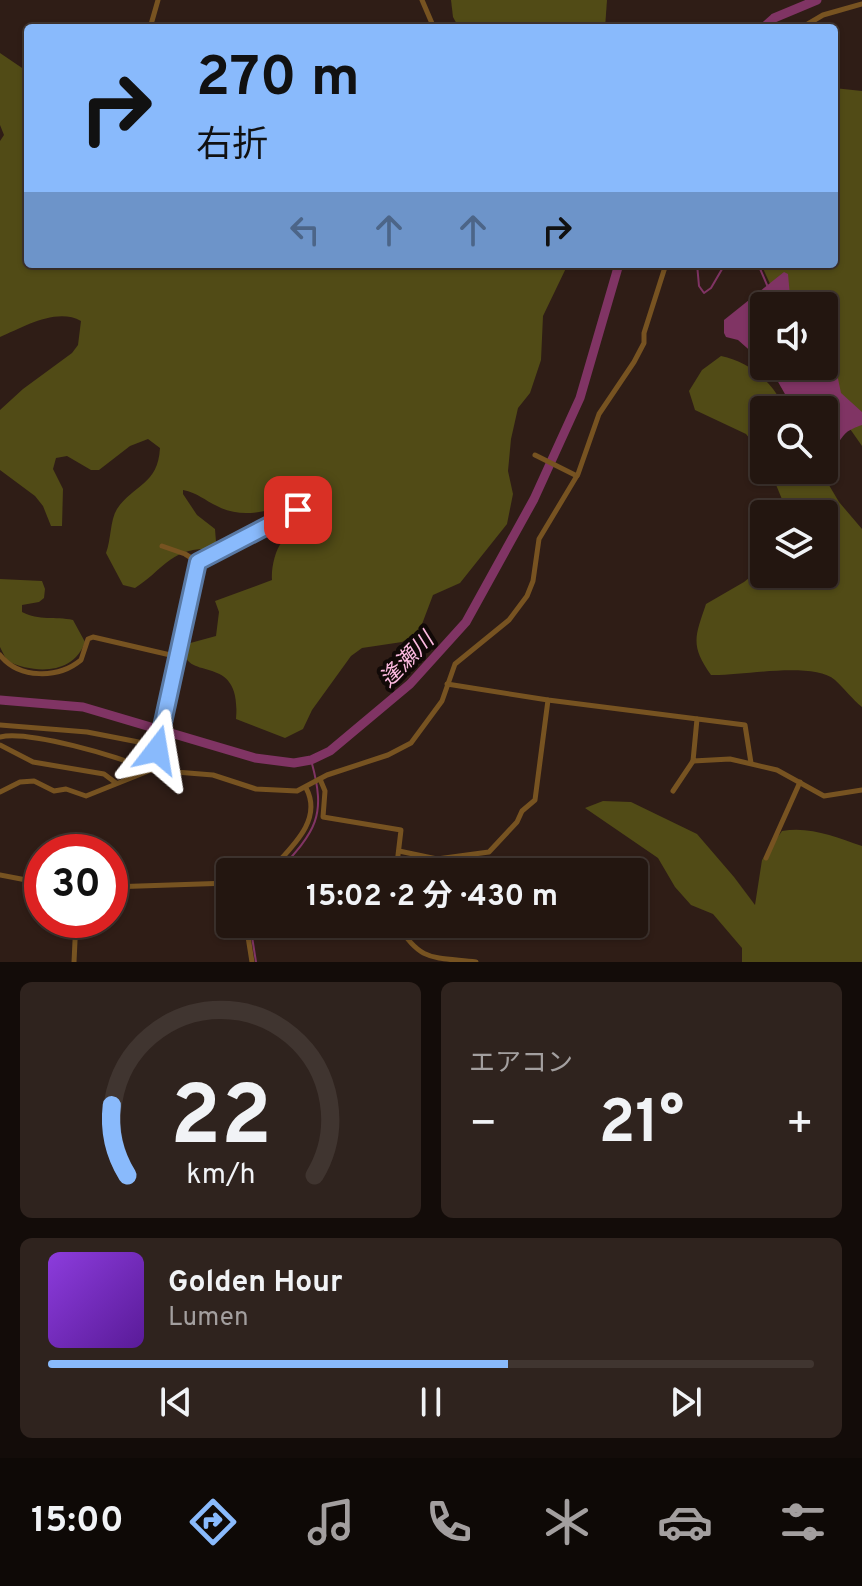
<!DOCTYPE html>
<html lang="ja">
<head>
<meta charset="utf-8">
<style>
	:root { --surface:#231610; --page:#2f231e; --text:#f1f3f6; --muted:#a39f9f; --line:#403530; --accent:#89bafc }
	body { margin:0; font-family:Overpass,"Noto Sans JP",sans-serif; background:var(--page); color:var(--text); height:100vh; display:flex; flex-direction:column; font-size:30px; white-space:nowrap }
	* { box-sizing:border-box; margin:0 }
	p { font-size:26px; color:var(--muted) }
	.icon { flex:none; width:44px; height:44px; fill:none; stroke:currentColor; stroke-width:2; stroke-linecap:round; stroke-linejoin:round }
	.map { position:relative; height:962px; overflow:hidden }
	.sheet { display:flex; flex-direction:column; gap:20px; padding:20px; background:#130c09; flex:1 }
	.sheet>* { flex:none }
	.banner { position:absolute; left:24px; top:24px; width:814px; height:244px; border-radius:8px; box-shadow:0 2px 6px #0004,0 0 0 2px var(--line); background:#89bafc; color:#111; overflow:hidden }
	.buttons { position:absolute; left:750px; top:292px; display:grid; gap:16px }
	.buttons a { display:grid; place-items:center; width:88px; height:88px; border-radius:8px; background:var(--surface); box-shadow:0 2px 6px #0004,0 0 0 2px var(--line); font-size:40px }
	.speed { position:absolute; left:24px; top:834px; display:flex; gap:16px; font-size:40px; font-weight:700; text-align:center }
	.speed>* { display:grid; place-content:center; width:104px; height:104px; border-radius:50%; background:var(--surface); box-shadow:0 2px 6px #0004,0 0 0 2px var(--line); line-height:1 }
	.speed .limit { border:12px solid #d22; background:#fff; color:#111 }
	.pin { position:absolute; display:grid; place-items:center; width:68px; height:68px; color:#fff; margin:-34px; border-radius:16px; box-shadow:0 4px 12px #0006 }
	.me { position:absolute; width:88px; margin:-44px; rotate:14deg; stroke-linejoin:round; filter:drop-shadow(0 0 6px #0008) }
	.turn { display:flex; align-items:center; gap:28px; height:168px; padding:0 40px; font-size:36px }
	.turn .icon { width:104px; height:104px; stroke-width:2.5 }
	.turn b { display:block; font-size:56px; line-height:68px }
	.lanes { display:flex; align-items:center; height:76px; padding:0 40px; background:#0003; justify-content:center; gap:40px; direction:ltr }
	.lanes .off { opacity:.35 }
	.big { font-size:60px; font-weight:700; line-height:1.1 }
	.sheet .card { flex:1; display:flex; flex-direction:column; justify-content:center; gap:12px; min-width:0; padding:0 28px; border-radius:12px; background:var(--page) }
	.sheet .dial { align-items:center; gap:0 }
	.dial svg { height:208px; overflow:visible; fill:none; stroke:var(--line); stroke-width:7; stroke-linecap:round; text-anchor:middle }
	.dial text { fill:var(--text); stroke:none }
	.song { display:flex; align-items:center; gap:24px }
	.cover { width:96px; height:96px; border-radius:12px; background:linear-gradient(135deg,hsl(270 70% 55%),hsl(270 70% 35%)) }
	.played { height:8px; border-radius:4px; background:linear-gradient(90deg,var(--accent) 60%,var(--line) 60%) }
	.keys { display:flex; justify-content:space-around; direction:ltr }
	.heat { display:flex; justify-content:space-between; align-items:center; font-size:44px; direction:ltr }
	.sheet .tiles { flex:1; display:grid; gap:20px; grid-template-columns:1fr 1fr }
	.card:last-child { grid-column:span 2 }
	.trip { position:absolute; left:216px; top:858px; width:432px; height:80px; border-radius:8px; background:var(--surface); box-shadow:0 2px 6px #0004,0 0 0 2px var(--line); font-weight:700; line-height:80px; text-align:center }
	.dock { display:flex; height:128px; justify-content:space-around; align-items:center; background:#0e0906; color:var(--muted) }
	.dock .icon { width:56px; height:56px }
	.dock .current { color:var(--accent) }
	.dock b { font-size:36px; color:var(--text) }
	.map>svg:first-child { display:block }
	.forest { fill:#514b16 }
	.water { fill:#803464 }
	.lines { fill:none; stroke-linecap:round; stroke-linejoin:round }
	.stream { stroke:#803464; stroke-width:2 }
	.river { stroke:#803464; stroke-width:9 }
	.minor { stroke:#775321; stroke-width:5 }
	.route-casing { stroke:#5979a4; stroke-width:20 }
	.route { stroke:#89bafc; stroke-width:14 }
	.labels { text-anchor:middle; stroke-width:8; stroke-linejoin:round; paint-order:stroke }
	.water-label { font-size:22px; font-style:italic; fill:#fdbae0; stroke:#110907 }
</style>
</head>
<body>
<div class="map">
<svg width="862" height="962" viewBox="0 0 862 962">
	<rect width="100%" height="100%" fill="#2f1d16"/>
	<g class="forest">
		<path d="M 451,0 L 607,0 L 605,28 L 459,28 L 453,17 Z"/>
		<path d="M 0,53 L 28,72 L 28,264 L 568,264 L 543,316 L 541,360 L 530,393 L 518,408 L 511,439 L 508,471 L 513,494 L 507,524 L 460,583 L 433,595 L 419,632 L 402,642 L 362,648 L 351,656 L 312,710 L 303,729 L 285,738 L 236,719 C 242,648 182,686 183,645 L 216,636 L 219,612 L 215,601 L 272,580 C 271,569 275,550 282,542 C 299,521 326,527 323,489 L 319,485 L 309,486 C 288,509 246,522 217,506 C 204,500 198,493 183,490 L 183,494 L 197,515 L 215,529 L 216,542 L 207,549 C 171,548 162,571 135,588 L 123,585 L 106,553 C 111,541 110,520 117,509 C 134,484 158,485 160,448 L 148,439 L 130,446 L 99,470 L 91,470 L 67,456 L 56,458 L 53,469 L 63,489 L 62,526 L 51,526 L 43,506 L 35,496 L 0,470 L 0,410 L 23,389 L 72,353 L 78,345 L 81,321 C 57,307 23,327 0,337 L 0,141 L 4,135 L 0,125 Z"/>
		<path d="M 834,88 L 862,91 L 862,446 L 841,416 L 824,366 L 824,306 L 785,306 L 771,286 L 761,264 L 834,264 Z"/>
		<path d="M 721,356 C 751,362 773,383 786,410 L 764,410 L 764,457 L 746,434 L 695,410 L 689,391 L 702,370 Z"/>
		<path d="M 770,470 L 820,470 L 839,502 L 862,529 L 862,707 C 852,699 845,689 835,680 C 812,661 742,676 711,675 C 690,645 695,637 706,604 L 744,582 L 764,566 L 764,574 L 824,574 L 824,514 L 788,514 Z"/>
		<path d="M 0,579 L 42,581 L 45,589 L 44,598 L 39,602 L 22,605 L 22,612 C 39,621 55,616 73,620 L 85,642 C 73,675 35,674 7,661 L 0,647 Z"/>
		<path d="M 603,801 L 631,802 L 697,834 L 734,877 L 755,905 L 762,860 L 782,831 C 810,826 835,837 862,846 L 862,962 L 742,962 L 742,948 L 713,914 L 691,905 L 675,887 L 658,858 L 585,808 Z"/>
	</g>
	<g class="water">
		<path d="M 784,272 L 788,274 L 790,296 L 798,306 L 764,306 L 764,363 L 738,340 L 726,337 L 724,333 L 724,320 Z"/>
		<path d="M 824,363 L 837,374 L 841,393 L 862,412 L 862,425 C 856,427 848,430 844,435 C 837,443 837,450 824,450 L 824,410 L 794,410 L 777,380 L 766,366 L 824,366 Z"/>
	</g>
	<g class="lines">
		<g class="stream">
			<path d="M 697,264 L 699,286 L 704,293 L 711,288 L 725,264"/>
			<path d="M 758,264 L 767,285"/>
			<path d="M 278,872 C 316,830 327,817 311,760"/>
			<path d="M 250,924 L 256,962"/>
		</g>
		<g class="river">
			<path d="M 763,28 L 774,18 L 817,0"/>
			<path d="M 0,700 L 83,707 L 255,758 L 294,763 L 311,760 L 330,751 L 410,684 L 466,622 L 534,499 L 580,398 L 619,264"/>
		</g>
		<g class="minor">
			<path d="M 422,0 L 434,28"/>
			<path d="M 150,28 L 158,0"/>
			<path d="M 801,28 L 823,15 L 862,4"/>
			<path d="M 535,455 L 577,476"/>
			<path d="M 162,546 L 185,554 L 198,562"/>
			<path d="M 0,655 C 19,679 58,679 81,660 L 88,639 L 93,637 L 179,657"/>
			<path d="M 447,684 L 548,700 L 745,725 L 751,763"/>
			<path d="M 697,719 L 693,761 L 730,759 L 777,770 L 824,796 L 862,790"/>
			<path d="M 0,725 L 87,732 L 154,745 L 157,750 L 155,770"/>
			<path d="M 0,737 C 25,730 122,756 146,770"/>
			<path d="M 0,745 L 33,762 L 104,774 L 116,783"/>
			<path d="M 156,746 L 165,721 L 198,562 L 279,522 L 298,510"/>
			<path d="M 320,779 L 325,791 L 323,817 L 401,830 L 396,872"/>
			<path d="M 673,791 L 693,761"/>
			<path d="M 0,792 L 20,782 L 34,781 L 54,791 L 66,789 L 86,796 L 151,770 L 213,775 L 256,789 L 297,791 L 327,775 L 388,755 L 411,743 L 442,701 L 455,664 L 509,620 L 527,596 L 533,581 L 539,539 L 578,474 L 599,414 L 634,362 L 644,343 L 644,333 L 666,264"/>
			<path d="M 399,851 L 437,859 L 489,852 L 517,822 L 522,811 L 535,800 L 548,700"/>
			<path d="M 766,858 L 800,782"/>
			<path d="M 412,867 L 416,872"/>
			<path d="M 269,872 C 289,849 324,821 306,788"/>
			<path d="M 0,875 L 42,883"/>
			<path d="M 110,887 L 230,883"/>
			<path d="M 246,924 L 252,962"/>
			<path d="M 397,924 C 421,962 431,957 476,962"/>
			<path d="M 74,962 L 76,920"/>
		</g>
	</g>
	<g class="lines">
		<g class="route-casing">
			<path id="route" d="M 157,750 L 198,562 L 298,510"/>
		</g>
		<use href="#route" class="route"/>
	</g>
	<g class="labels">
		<g class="water-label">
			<text transform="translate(406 659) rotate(-46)" y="8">逢瀬川</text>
		</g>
	</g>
</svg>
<div class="buttons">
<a><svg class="icon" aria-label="sound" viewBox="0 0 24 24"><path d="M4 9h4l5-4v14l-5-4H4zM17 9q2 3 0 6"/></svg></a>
<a><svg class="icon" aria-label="search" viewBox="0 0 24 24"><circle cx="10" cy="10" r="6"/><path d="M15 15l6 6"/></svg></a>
<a><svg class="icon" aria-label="layers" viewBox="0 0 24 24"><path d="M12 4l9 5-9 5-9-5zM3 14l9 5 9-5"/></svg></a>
</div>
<div class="speed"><div class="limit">30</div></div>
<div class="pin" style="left:298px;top:510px;background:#d93025"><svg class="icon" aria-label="arrive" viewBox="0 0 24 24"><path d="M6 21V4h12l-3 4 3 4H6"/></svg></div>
<svg class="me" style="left:157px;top:750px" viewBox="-20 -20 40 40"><path d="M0-17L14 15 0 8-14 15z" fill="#89bafc" stroke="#fff" stroke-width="4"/></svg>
<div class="trip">15:02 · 2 分 · 430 m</div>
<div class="banner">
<div class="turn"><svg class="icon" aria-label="right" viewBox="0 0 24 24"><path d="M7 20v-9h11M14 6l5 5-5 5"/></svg><div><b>270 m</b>右折</div></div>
<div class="lanes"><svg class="icon off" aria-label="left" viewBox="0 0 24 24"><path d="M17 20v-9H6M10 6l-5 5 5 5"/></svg><svg class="icon off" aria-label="ahead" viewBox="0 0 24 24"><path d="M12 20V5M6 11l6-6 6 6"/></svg><svg class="icon off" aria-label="ahead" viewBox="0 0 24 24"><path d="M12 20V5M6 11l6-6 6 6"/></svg><svg class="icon" aria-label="right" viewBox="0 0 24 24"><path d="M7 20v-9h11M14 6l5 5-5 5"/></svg></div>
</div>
</div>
<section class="sheet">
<div class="tiles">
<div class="card dial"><svg viewBox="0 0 100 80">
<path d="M14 69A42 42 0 1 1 86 69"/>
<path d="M14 69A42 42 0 0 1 8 42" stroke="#89bafc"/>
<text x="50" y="56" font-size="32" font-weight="700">22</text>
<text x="50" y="72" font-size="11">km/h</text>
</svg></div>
<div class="card"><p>エアコン</p>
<div class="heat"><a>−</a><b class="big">21°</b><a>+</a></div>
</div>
<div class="card">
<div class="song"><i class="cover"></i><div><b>Golden Hour</b><p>Lumen</p></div></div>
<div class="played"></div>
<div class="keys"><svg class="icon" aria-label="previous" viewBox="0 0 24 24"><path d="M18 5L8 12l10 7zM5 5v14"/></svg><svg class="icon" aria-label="pause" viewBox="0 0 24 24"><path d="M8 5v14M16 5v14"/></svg><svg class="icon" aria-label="next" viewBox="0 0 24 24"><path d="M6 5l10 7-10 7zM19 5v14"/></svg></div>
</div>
</div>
</section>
<nav class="dock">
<b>15:00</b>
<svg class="icon current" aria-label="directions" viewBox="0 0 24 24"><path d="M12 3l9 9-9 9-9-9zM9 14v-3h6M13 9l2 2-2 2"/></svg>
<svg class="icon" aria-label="music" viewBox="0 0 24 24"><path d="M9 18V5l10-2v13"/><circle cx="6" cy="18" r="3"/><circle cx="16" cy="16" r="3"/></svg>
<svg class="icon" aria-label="phone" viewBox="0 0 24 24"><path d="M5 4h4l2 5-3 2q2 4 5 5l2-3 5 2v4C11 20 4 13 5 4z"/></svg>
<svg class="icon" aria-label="climate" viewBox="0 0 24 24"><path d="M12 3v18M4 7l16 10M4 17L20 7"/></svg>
<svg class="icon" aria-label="car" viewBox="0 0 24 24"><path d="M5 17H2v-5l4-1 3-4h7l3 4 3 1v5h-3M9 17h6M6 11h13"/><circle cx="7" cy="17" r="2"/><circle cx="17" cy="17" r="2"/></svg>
<svg class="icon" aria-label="filters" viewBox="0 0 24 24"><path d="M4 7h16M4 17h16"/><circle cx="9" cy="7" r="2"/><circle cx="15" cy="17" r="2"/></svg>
</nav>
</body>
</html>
